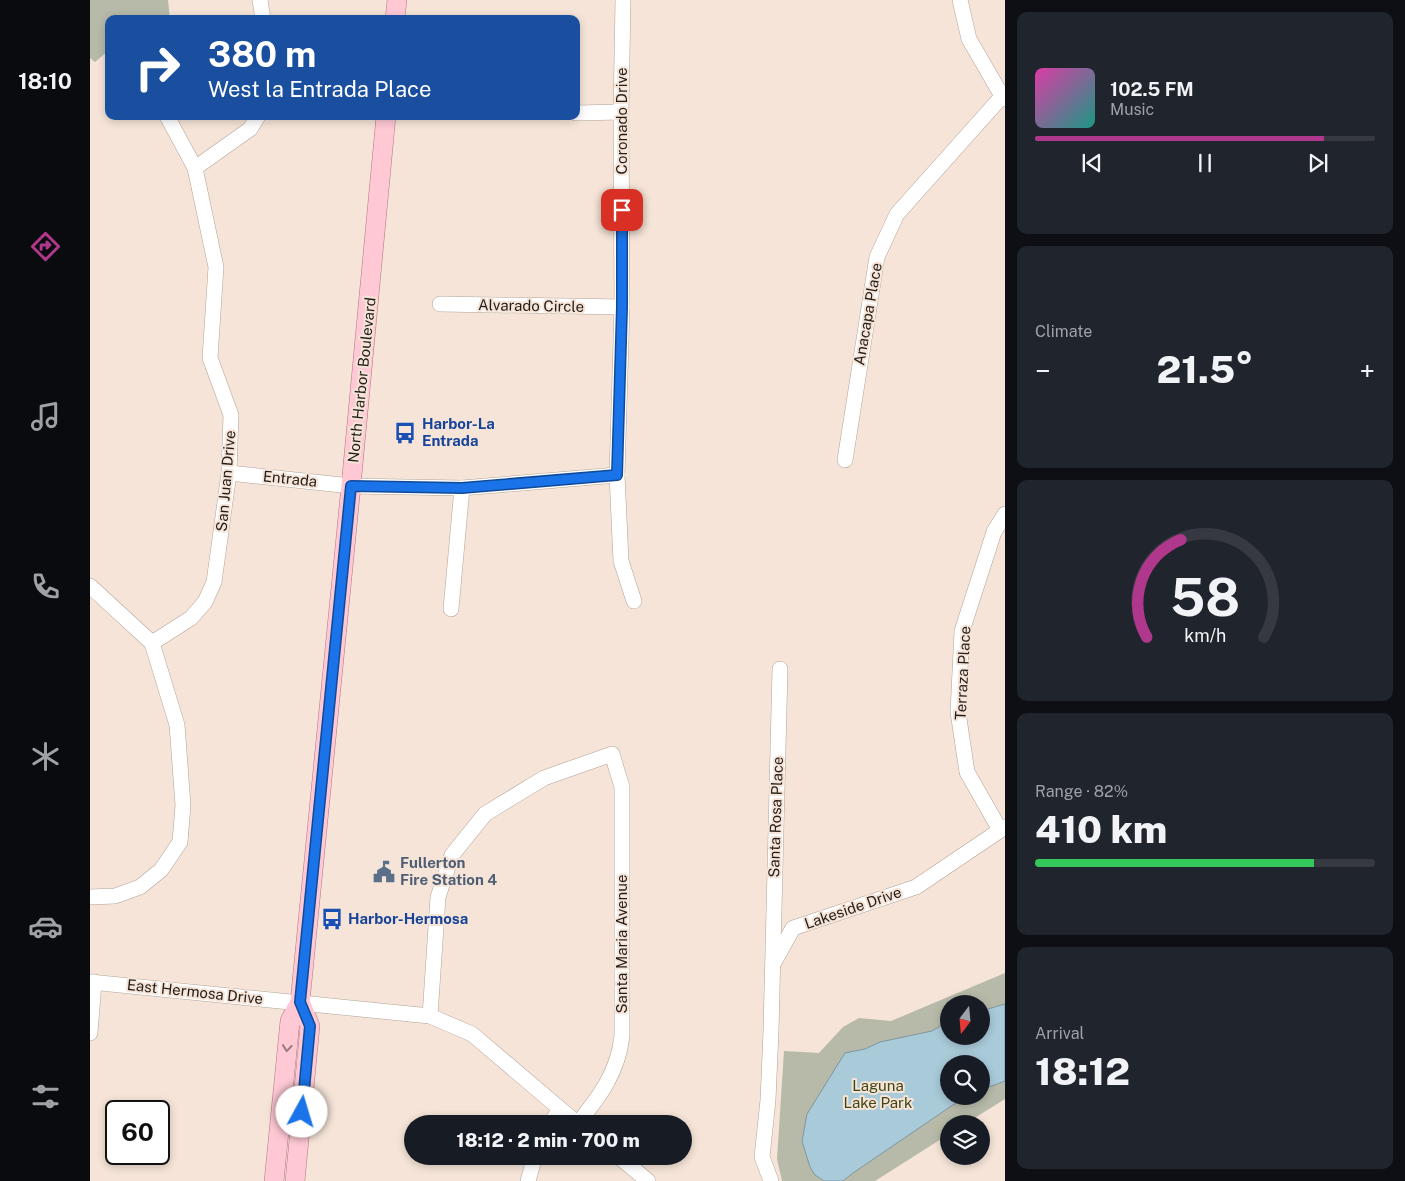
<!DOCTYPE html>
<html lang="en">
<head>
<meta charset="utf-8">
<style>
	:root { --surface:#171b24; --page:#20242c; --text:#f1f3f6; --muted:#9ea1a6; --line:#363941; --accent:#af378c }
	body { margin:0; font-family:"Public Sans",sans-serif; background:var(--page); color:var(--text); height:100vh; display:flex; flex-direction:column; font-size:19px; white-space:nowrap }
	* { box-sizing:border-box; margin:0 }
	p { font-size:16px; color:var(--muted) }
	.icon { flex:none; width:28px; height:28px; fill:none; stroke:currentColor; stroke-width:2; stroke-linecap:round; stroke-linejoin:round }
	.map { position:relative; flex:1; overflow:hidden }
	.details { display:flex; flex-direction:column; gap:12px; padding:12px; background:#0d0f14; width:400px }
	.details>* { flex:none }
	.banner { position:absolute; left:15px; top:15px; width:475px; height:105px; border-radius:10px; box-shadow:0 2px 8px #0003; background:#1a4fa0; color:#fff; overflow:hidden }
	.needle { width:32px; rotate:196deg }
	.tools { position:absolute; left:850px; top:995px; display:grid; gap:10px }
	.tools a { display:grid; place-items:center; width:50px; height:50px; border-radius:50%; background:var(--surface); box-shadow:0 2px 8px #0003; font-size:25px }
	.speed { position:absolute; left:15px; top:1100px; display:flex; gap:10px; font-size:25px; font-weight:700; text-align:center }
	.speed>* { display:grid; place-content:center; width:65px; height:65px; border-radius:50%; background:var(--surface); box-shadow:0 2px 8px #0003; line-height:1 }
	.speed .limit { border:2px solid #111; border-radius:8px; background:#fff; color:#111 }
	.pin { position:absolute; display:grid; place-items:center; width:42px; height:42px; color:#fff; margin:-21px; border-radius:10px; box-shadow:0 2px 8px #0006 }
	.me { position:absolute; width:55px; margin:-28px; rotate:6deg; stroke-linejoin:round; filter:drop-shadow(0 0 4px #0008) }
	.turn { display:flex; align-items:center; gap:18px; height:105px; padding:0 20px; font-size:22px }
	.turn .icon { width:65px; height:65px; stroke-width:2.5 }
	.turn b { display:block; font-size:35px; line-height:42px }
	.big { font-size:38px; font-weight:800; line-height:1.1 }
	.details .card { flex:1; display:flex; flex-direction:column; justify-content:center; gap:8px; min-width:0; padding:0 18px; border-radius:10px; background:var(--page) }
	.details .dial { align-items:center; gap:0 }
	.dial svg { height:130px; overflow:visible; fill:none; stroke:var(--line); stroke-width:7; stroke-linecap:round; text-anchor:middle }
	.dial text { fill:var(--text); stroke:none }
	.song { display:flex; align-items:center; gap:15px }
	.cover { width:60px; height:60px; border-radius:8px; background:linear-gradient(135deg,hsl(320 70% 55%),hsl(170 70% 35%)) }
	.played { height:5px; border-radius:2px; background:linear-gradient(90deg,var(--accent) 85%,var(--line) 85%) }
	.keys { display:flex; justify-content:space-around; direction:ltr }
	.heat { display:flex; justify-content:space-between; align-items:center; font-size:28px; direction:ltr }
	.charge { height:8px; border-radius:4px; background:linear-gradient(90deg,#34c759 82%,var(--line) 0) }
	.trip { position:absolute; left:314px; top:1115px; width:288px; height:50px; border-radius:25px; background:var(--surface); box-shadow:0 2px 8px #0003; font-weight:800; line-height:50px; text-align:center }
	main { display:flex; flex:1; min-height:0 }
	.menu { display:flex; flex-direction:column; width:90px; justify-content:space-around; align-items:center; background:#090b0e; color:var(--muted) }
	.menu .icon { width:35px; height:35px }
	.menu .current { color:var(--accent) }
	.menu b { font-size:22px; color:var(--text) }
	.map>svg:first-child { display:block }
	.green { fill:#b7baa8; fill-rule:evenodd }
	.water { fill:#a9cad9; stroke:#81969f }
	.lines { fill:none; stroke-linecap:round; stroke-linejoin:round }
	.minor-casing { stroke:#b3a397; stroke-width:16 }
	.major-casing { stroke:#b17580; stroke-width:20 }
	.minor { stroke:#fff; stroke-width:15 }
	.major { stroke:#fec8d4; stroke-width:19 }
	.oneway { stroke:#9b7b80 }
	.route-casing { stroke:#114b97; stroke-width:12 }
	.route { stroke:#1a73e8; stroke-width:9 }
	.labels { text-anchor:middle; stroke-width:4; stroke-linejoin:round; paint-order:stroke }
	.street-label { font-size:15px; fill:#231d19; stroke:#f5e4d7 }
	.transit-label { font-size:15px; font-weight:bold; fill:#164399; stroke:#f5e4d7; text-anchor:start }
	.service-label { font-size:15px; font-weight:bold; fill:#4e5e75; stroke:#f5e4d7; text-anchor:start }
	.park-label { font-size:15px; fill:#3f4614; stroke:#f5e4d7 }
</style>
</head>
<body>
<main>
<nav class="menu">
<b>18:10</b>
<svg class="icon current" aria-label="directions" viewBox="0 0 24 24"><path d="M12 3l9 9-9 9-9-9zM9 14v-3h6M13 9l2 2-2 2"/></svg>
<svg class="icon" aria-label="music" viewBox="0 0 24 24"><path d="M9 18V5l10-2v13"/><circle cx="6" cy="18" r="3"/><circle cx="16" cy="16" r="3"/></svg>
<svg class="icon" aria-label="phone" viewBox="0 0 24 24"><path d="M5 4h4l2 5-3 2q2 4 5 5l2-3 5 2v4C11 20 4 13 5 4z"/></svg>
<svg class="icon" aria-label="climate" viewBox="0 0 24 24"><path d="M12 3v18M4 7l16 10M4 17L20 7"/></svg>
<svg class="icon" aria-label="car" viewBox="0 0 24 24"><path d="M5 17H2v-5l4-1 3-4h7l3 4 3 1v5h-3M9 17h6M6 11h13"/><circle cx="7" cy="17" r="2"/><circle cx="17" cy="17" r="2"/></svg>
<svg class="icon" aria-label="filters" viewBox="0 0 24 24"><path d="M4 7h16M4 17h16"/><circle cx="9" cy="7" r="2"/><circle cx="15" cy="17" r="2"/></svg>
</nav>
<div class="map">
<svg width="915" height="1181" viewBox="0 0 915 1181">
	<rect width="100%" height="100%" fill="#f5e4d7"/>
	<g class="green">
		<path d="M 0,0 L 78,0 L 80,19 L 19,19 L 19,50 L 5,62 L 0,58 Z"/>
		<path d="M 915,973 L 915,1099 L 875,1124 L 859,1124 L 859,1134 L 785,1181 L 692,1181 L 687,1159 L 694,1051 L 729,1053 L 753,1027 L 769,1018 L 801,1021 ZM 859,1004 L 891,1004 L 891,1036 L 859,1036 ZM 859,1064 L 891,1064 L 891,1096 L 859,1096 Z"/>
	</g>
	<path class="water" d="M 915,1004 L 915,1081 L 891,1090 L 891,1064 L 859,1064 L 859,1096 L 876,1096 L 763,1173 L 753,1181 L 734,1181 L 725,1175 L 720,1167 L 712,1141 L 717,1114 L 755,1053 L 775,1049 L 790,1042 L 842,1031 L 859,1021 L 859,1036 L 891,1036 L 891,1011 Z"/>
	<g class="lines">
		<g class="minor-casing">
			<g id="minor">
				<path d="M 170,0 L 173,19"/>
				<path d="M 533,0 L 531,112 L 532,307 L 527,475 L 531,561 L 544,601"/>
				<path d="M 870,0 L 879,39 L 912,96 L 915,99"/>
				<path d="M 486,113 L 531,112"/>
				<path d="M 77,116 L 105,168"/>
				<path d="M 350,304 L 532,307"/>
				<path d="M 755,460 L 787,257 L 807,214 L 915,93"/>
				<path d="M 139,473 L 261,486 L 372,488 L 527,475"/>
				<path d="M 0,586 L 62,643 L 87,725 L 93,805 L 90,842 L 71,870 L 50,887 L 25,896 L 0,897"/>
				<path d="M 361,609 L 372,488"/>
				<path d="M 62,643 L 101,618 L 115,602 L 124,582 L 139,473 L 141,415 L 120,358 L 126,267 L 105,168 L 160,129 L 168,116"/>
				<path d="M 910,830 L 877,772 L 868,712 L 872,631 L 904,532 L 915,514"/>
				<path d="M 683,964 L 703,928 L 826,887 L 915,827"/>
				<path d="M 0,982 L 340,1016 L 382,1034 L 488,1124"/>
				<path d="M 340,1016 L 348,897 L 362,855 L 395,814 L 454,778 L 522,754 L 532,787 L 532,1036 C 528,1072 510,1096 488,1123"/>
				<path d="M 0,1033 L 4,982"/>
				<path d="M 460,1124 L 470,1109"/>
				<path d="M 528,1156 L 558,1181"/>
				<path d="M 438,1181 L 445,1156"/>
				<path d="M 681,1181 L 672,1157 L 678,1100 L 681,1031 L 690,669"/>
			</g>
		</g>
		<g class="major-casing">
			<g id="major">
				<path d="M 305,19 L 307,0"/>
				<path d="M 184,1181 L 200,1021 L 210,1002 L 261,486 L 296,116"/>
				<path d="M 205,1181 L 220,1026 L 210,1002"/>
			</g>
		</g>
		<use href="#minor" class="minor"/>
		<use href="#major" class="major"/>
	</g>
	<defs><path id="oneway-chevron" d="M-2-3.5L2.5 0L-2 3.5" fill="none" stroke-width="1.6" stroke-linecap="round" stroke-linejoin="round" transform="scale(1.25)"/></defs>
	<use class="oneway" href="#oneway-chevron" transform="translate(197 1048) rotate(96)"/>
	<g class="lines">
		<g class="route-casing">
			<path id="route" d="M 212,1112 L 220,1026 L 210,1002 L 261,486 L 372,488 L 527,475 L 532,307 L 532,210"/>
		</g>
		<use href="#route" class="route"/>
	</g>
	<defs>
		<g id="bus-bare" transform="scale(1.725)"><path d="M-5-6H5V4H4V6H2V4H-2V6H-4V4H-5ZM-3.5-4V0h7V-4ZM-3.5 1.2v1.5H-2V1.2ZM2 1.2v1.5H3.5V1.2Z" fill="#1a4fb4" stroke="#f5e4d7" stroke-width="2.5" paint-order="stroke"/></g>
		<g id="civic-bare" transform="scale(1.725)"><path d="M-.6-6.5H3V-4.5H.6V-3L4-1V1h2V6H-6V1h2V-1L-.6-3ZM-1.2 2.5V6h2.4V2.5Z" fill="#5c6f8a" stroke="#f5e4d7" stroke-width="2.5" paint-order="stroke"/></g>
	</defs>
	<g fill-rule="evenodd">
		<use href="#bus-bare" x="315" y="433"/>
		<use href="#civic-bare" x="294" y="872"/>
		<use href="#bus-bare" x="242" y="919"/>
	</g>
	<g class="labels">
		<g class="street-label">
			<text transform="translate(532 121) rotate(-90)" y="5">Coronado Drive</text>
			<text transform="translate(441 306) rotate(1)" y="5">Alvarado Circle</text>
			<text transform="translate(778 314) rotate(-80)" y="5">Anacapa Place</text>
			<text transform="translate(272 380) rotate(-84)" y="5">North Harbor Boulevard</text>
			<text transform="translate(200 479) rotate(6)" y="5">Entrada</text>
			<text transform="translate(136 481) rotate(-85)" y="5">San Juan Drive</text>
			<text transform="translate(873 673) rotate(-87)" y="5">Terraza Place</text>
			<text transform="translate(686 817) rotate(-88)" y="5">Santa Rosa Place</text>
			<text transform="translate(763 908) rotate(-19)" y="5">Lakeside Drive</text>
			<text transform="translate(532 944) rotate(-90)" y="5">Santa Maria Avenue</text>
			<text transform="translate(105 992) rotate(6)" y="5">East Hermosa Drive</text>
		</g>
		<g class="transit-label">
			<text x="332" y="429">Harbor-La<tspan x="332" dy="17">Entrada</tspan></text>
			<text x="258" y="924">Harbor-Hermosa</text>
		</g>
		<g class="service-label">
			<text x="310" y="868">Fullerton<tspan x="310" dy="17">Fire Station 4</tspan></text>
		</g>
		<g class="park-label">
			<text x="788" y="1091">Laguna<tspan x="788" dy="17">Lake Park</tspan></text>
		</g>
	</g>
</svg>
<div class="tools">
<a><svg class="needle" viewBox="-14 -14 28 28"><path d="M0-13l5 13h-10z" fill="#e53935"/><path d="M0 13l5-13h-10z" fill="#9ea1a6"/></svg></a>
<a><svg class="icon" aria-label="search" viewBox="0 0 24 24"><circle cx="10" cy="10" r="6"/><path d="M15 15l6 6"/></svg></a>
<a><svg class="icon" aria-label="layers" viewBox="0 0 24 24"><path d="M12 4l9 5-9 5-9-5zM3 14l9 5 9-5"/></svg></a>
</div>
<div class="speed"><div class="limit">60</div></div>
<div class="pin" style="left:532px;top:210px;background:#d93025"><svg class="icon" aria-label="arrive" viewBox="0 0 24 24"><path d="M6 21V4h12l-3 4 3 4H6"/></svg></div>
<svg class="me" style="left:212px;top:1112px" viewBox="-20 -20 40 40"><circle r="19" fill="#fff"/><path d="M0-13L10 11 0 6-10 11z" fill="#1a73e8"/></svg>
<div class="trip">18:12 · 2 min · 700 m</div>
<div class="banner">
<div class="turn"><svg class="icon" aria-label="right" viewBox="0 0 24 24"><path d="M7 20v-9h11M14 6l5 5-5 5"/></svg><div><b>380 m</b>West la Entrada Place</div></div>
</div>
</div>
<section class="details">
<div class="card">
<div class="song"><i class="cover"></i><div><b>102.5 FM</b><p>Music</p></div></div>
<div class="played"></div>
<div class="keys"><svg class="icon" aria-label="previous" viewBox="0 0 24 24"><path d="M18 5L8 12l10 7zM5 5v14"/></svg><svg class="icon" aria-label="pause" viewBox="0 0 24 24"><path d="M8 5v14M16 5v14"/></svg><svg class="icon" aria-label="next" viewBox="0 0 24 24"><path d="M6 5l10 7-10 7zM19 5v14"/></svg></div>
</div>
<div class="card"><p>Climate</p>
<div class="heat"><a>−</a><b class="big">21.5°</b><a>+</a></div>
</div>
<div class="card dial"><svg viewBox="0 0 100 80">
<path d="M14 69A42 42 0 1 1 86 69"/>
<path d="M14 69A42 42 0 0 1 35 9" stroke="#af378c"/>
<text x="50" y="56" font-size="32" font-weight="700">58</text>
<text x="50" y="72" font-size="11">km/h</text>
</svg></div>
<div class="card"><p>Range · 82%</p><b class="big">410 km</b><div class="charge"></div></div>
<div class="card"><p>Arrival</p><b class="big">18:12</b></div>
</section>
</main>
</body>
</html>
